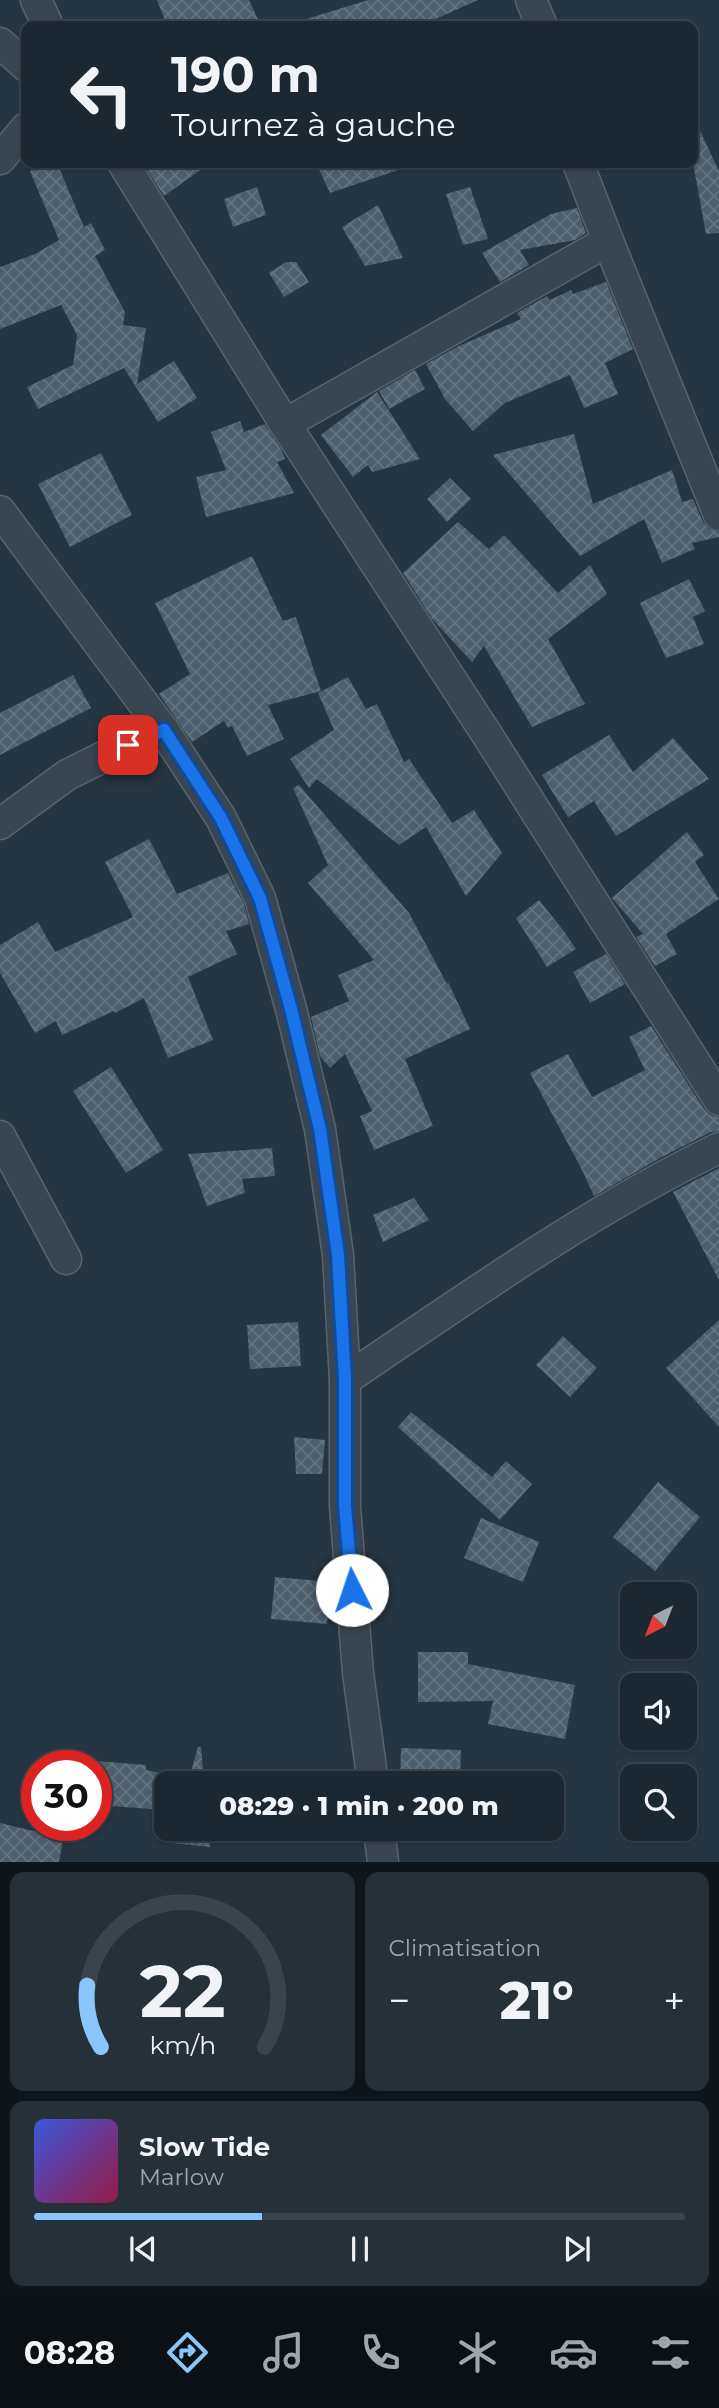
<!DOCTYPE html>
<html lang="fr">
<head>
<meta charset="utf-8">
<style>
	:root { --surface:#1c2831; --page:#253039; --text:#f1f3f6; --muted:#a0a6ab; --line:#3a444d; --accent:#8ac5fc }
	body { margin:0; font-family:Montserrat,sans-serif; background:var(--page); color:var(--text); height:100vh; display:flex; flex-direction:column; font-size:26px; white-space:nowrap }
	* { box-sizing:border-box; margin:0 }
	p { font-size:23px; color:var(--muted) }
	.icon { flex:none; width:38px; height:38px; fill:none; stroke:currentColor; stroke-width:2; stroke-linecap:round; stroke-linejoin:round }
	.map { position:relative; height:1862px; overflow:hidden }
	.details { display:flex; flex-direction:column; gap:10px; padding:10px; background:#0f161b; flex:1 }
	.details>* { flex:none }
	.hud { position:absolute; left:21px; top:21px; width:677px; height:147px; border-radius:14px; box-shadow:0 2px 5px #0004,0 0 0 2px var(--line); background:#1c2831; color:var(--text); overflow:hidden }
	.needle { width:46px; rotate:222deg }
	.fabs { position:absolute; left:620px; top:1582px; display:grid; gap:14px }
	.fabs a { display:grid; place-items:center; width:77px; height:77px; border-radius:14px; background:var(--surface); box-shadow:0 2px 5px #0004,0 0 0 2px var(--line); font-size:35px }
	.speed { position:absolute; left:21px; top:1750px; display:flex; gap:14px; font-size:35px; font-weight:700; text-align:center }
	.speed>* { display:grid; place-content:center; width:91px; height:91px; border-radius:50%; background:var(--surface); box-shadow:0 2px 5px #0004,0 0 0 2px var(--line); line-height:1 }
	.speed .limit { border:10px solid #d22; background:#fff; color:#111 }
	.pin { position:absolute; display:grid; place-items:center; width:60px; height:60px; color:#fff; margin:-30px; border-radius:14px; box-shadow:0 4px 10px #0006 }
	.me { position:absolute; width:77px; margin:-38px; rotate:356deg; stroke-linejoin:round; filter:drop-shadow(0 0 5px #0008) }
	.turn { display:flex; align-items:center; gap:24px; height:147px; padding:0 35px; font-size:32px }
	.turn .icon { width:91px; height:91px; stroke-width:2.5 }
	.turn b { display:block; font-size:49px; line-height:60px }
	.big { font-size:52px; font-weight:800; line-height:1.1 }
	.details .card { flex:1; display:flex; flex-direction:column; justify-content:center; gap:10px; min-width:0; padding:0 24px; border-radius:14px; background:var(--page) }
	.details .dial { align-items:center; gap:0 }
	.dial svg { height:182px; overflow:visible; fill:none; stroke:var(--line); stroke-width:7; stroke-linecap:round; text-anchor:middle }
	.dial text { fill:var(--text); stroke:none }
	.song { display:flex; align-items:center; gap:21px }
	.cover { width:84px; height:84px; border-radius:10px; background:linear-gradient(135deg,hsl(230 70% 55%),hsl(340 70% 35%)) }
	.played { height:7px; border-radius:4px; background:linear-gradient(90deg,var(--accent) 35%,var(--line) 35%) }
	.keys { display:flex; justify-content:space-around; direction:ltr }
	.heat { display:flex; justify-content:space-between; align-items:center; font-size:38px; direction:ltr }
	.details .tiles { flex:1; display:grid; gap:10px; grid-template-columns:1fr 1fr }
	.card:last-child { grid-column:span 2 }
	.trip { position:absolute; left:154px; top:1771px; width:410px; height:70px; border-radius:14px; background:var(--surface); box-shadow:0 2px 5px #0004,0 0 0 2px var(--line); font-weight:800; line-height:70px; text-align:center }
	.tab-bar { display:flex; height:112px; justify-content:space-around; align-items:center; background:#0b1014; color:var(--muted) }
	.tab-bar .icon { width:49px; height:49px }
	.tab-bar .on { color:var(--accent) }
	.tab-bar b { font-size:32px; color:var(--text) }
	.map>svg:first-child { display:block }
	.building { fill:url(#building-cross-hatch) }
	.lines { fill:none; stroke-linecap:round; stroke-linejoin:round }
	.minor-casing { stroke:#57646e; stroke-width:33 }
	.minor { stroke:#394651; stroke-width:30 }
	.route-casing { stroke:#114b97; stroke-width:18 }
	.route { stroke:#1a73e8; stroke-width:12 }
</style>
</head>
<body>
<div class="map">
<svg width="719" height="1862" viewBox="0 0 719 1862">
	<defs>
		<pattern id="building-cross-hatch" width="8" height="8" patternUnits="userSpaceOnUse" patternTransform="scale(1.75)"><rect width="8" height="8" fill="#4d5e6c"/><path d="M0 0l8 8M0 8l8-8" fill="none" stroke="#647380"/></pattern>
	</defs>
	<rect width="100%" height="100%" fill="#253541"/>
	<g class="building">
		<path d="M 157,0 L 249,0 L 261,26 L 167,26 Z"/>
		<path d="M 368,0 L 478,0 L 420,26 L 304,26 L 303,20 Z"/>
		<path d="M 693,116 L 719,171 L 719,233 L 706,234 L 693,163 Z"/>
		<path d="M 51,163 L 57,163 L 84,227 L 91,223 L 105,250 L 95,256 L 125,312 L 123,325 L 146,328 L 137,384 L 174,361 L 197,398 L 158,422 L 124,368 L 38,409 L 27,387 L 73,365 L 77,335 L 61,305 L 0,329 L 0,267 L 35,254 L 59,240 L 30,171 Z"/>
		<path d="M 143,163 L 210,163 L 164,196 Z"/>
		<path d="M 316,163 L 406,163 L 407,167 L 330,193 Z"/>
		<path d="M 257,187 L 266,215 L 233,227 L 224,199 Z"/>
		<path d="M 470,187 L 488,239 L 463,245 L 446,194 Z"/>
		<path d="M 378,205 L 403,258 L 365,266 L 342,227 Z"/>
		<path d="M 577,208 L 586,233 L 575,240 L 520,250 L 529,265 L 500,282 L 482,253 L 551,214 Z"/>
		<path d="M 286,262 L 296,262 L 309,282 L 284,297 L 269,273 Z"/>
		<path d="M 606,282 L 633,349 L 605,363 L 618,394 L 584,408 L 570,375 L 505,403 L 473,431 L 445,399 L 426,364 L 459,346 L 521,319 L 517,313 L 547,296 L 550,300 L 571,290 L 573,294 Z"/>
		<path d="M 415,370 L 425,389 L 389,409 L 379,391 Z"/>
		<path d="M 377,392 L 420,459 L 372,472 L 368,465 L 353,477 L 321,435 Z"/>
		<path d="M 240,421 L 244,432 L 265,424 L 282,451 L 285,459 L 277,462 L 294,493 L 206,517 L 196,477 L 226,470 L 211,432 Z"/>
		<path d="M 574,434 L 593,504 L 672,470 L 682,502 L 693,499 L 703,522 L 709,529 L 719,532 L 719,537 L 692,543 L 695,549 L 662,563 L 644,519 L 580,556 L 493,455 Z"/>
		<path d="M 101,453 L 132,515 L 70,547 L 38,484 Z"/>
		<path d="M 450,478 L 471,499 L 447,522 L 427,499 Z"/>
		<path d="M 458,522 L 489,549 L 504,535 L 558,593 L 590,565 L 607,594 L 548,639 L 585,704 L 532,727 L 484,646 L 472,662 L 433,620 L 403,573 Z"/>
		<path d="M 252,556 L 283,621 L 296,617 L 321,691 L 268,705 L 284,739 L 247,756 L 232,726 L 228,728 L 224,721 L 192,742 L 159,694 L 190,674 L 155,603 Z"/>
		<path d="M 689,579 L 705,611 L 693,617 L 704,644 L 666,658 L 640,603 Z"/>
		<path d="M 73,675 L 91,708 L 0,755 L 0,713 Z"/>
		<path d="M 348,677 L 366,709 L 377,704 L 404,762 L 409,759 L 452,823 L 474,810 L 502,853 L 466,896 L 426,827 L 399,845 L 317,779 L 309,788 L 290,759 L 334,730 L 318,693 Z"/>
		<path d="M 609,735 L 633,772 L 673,738 L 709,779 L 616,836 L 594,801 L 568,817 L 542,775 Z"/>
		<path d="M 299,785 L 409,913 L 447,984 L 448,982 L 470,1029 L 405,1059 L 433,1126 L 374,1150 L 360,1116 L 372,1111 L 345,1054 L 330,1068 L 320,1056 L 311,1017 L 349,1001 L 338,975 L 374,960 L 308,883 L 328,865 L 293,788 Z"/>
		<path d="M 687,832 L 704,855 L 695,862 L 719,899 L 666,934 L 677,954 L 655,966 L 636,937 L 643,934 L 612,898 Z"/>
		<path d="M 149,839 L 177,894 L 228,873 L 244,904 L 249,924 L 226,931 L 237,954 L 188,977 L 213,1040 L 168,1058 L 144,998 L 115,1013 L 114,1011 L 62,1035 L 56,1021 L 35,1033 L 0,973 L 0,945 L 38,922 L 55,952 L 133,917 L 105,862 Z"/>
		<path d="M 539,900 L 563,930 L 576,949 L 547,967 L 516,918 Z"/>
		<path d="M 606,954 L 625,984 L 590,1003 L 573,972 Z"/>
		<path d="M 651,1026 L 704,1109 L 710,1115 L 719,1117 L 719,1131 L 711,1132 L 662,1157 L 594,1196 L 581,1168 L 530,1073 L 568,1054 L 592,1097 L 645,1070 L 629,1037 Z"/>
		<path d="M 111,1067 L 163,1150 L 126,1173 L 73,1091 Z"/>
		<path d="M 272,1148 L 275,1176 L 242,1179 L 245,1193 L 207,1206 L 188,1154 Z"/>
		<path d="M 719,1168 L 719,1280 L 673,1192 Z"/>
		<path d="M 414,1198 L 429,1220 L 383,1242 L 373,1215 Z"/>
		<path d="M 719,1320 L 719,1427 L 666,1368 Z"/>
		<path d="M 298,1322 L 301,1366 L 250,1369 L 247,1325 Z"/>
		<path d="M 563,1336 L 597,1368 L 570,1397 L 536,1365 Z"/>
		<path d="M 411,1412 L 492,1477 L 506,1461 L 532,1484 L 500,1520 L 398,1427 Z"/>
		<path d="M 294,1437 L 325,1440 L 322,1474 L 296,1474 Z"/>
		<path d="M 658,1482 L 700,1517 L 655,1571 L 613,1537 Z"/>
		<path d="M 481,1518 L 539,1542 L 523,1582 L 464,1558 Z"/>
		<path d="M 275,1577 L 331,1582 L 327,1624 L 271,1619 Z"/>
		<path d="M 418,1652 L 468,1652 L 468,1664 L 575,1685 L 565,1739 L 488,1724 L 493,1701 L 418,1702 Z"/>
		<path d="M 198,1747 L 201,1747 L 204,1783 L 166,1783 L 166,1810 L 96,1805 L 96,1761 L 146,1765 L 146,1770 L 189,1779 Z"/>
		<path d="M 401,1748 L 461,1750 L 460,1781 L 400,1779 Z"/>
		<path d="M 0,1823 L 63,1838 L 59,1862 L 0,1862 Z"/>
		<path d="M 176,1829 L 208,1829 L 210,1847 L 172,1843 Z"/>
	</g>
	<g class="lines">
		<g class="minor-casing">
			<g id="minor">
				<path d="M 36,0 L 48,26"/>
				<path d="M 531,0 L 542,26"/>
				<path d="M 0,43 L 26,66"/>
				<path d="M 0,159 L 26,128"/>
				<path d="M 123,163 L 285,424 L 486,733 L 719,1100"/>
				<path d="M 578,163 L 608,241 L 719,515"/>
				<path d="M 285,424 L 608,241"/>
				<path d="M 0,511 L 164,731 L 221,818 L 260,898 L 291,1009 L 320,1129 L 338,1255 L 345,1380 L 345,1506 L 358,1673 L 373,1783"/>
				<path d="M 0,824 L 67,775 L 111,753 L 164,731"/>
				<path d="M 0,1136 L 66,1259"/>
				<path d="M 345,1380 C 467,1298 587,1212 719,1148"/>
				<path d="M 379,1829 L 383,1862"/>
			</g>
		</g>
		<use href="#minor" class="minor"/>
	</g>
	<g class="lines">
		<g class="route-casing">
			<path id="route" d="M 128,745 L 164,730 L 221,818 L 260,898 L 291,1009 L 320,1129 L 338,1255 L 345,1380 L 345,1506 L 352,1590"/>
		</g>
		<use href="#route" class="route"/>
	</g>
</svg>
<div class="fabs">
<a><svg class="needle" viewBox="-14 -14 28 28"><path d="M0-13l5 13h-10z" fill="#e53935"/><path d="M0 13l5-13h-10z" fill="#a0a6ab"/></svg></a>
<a><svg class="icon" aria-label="sound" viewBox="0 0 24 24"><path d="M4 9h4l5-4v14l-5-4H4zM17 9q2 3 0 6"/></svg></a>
<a><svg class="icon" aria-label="search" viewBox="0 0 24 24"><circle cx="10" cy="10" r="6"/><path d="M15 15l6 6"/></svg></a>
</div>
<div class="speed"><div class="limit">30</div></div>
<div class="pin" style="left:128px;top:745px;background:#d93025"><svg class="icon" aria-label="arrive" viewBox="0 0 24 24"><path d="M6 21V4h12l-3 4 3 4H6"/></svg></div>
<svg class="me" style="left:352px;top:1590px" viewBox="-20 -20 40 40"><circle r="19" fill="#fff"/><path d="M0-13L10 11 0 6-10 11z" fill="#1a73e8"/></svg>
<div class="trip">08:29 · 1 min · 200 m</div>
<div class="hud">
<div class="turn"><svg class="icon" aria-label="left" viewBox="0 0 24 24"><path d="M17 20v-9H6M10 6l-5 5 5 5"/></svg><div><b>190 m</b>Tournez à gauche</div></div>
</div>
</div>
<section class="details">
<div class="tiles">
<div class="card dial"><svg viewBox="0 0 100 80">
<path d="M14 69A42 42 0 1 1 86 69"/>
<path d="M14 69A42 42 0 0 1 8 42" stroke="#8ac5fc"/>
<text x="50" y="56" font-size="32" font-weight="700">22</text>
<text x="50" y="72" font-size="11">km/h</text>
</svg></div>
<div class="card"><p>Climatisation</p>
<div class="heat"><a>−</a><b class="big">21°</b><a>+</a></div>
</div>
<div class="card">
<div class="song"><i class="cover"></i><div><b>Slow Tide</b><p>Marlow</p></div></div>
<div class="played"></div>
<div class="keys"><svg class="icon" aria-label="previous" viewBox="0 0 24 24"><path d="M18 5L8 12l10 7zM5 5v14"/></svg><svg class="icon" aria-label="pause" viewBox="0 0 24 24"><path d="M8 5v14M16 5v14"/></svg><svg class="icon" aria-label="next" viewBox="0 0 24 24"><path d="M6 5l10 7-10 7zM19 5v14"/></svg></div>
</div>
</div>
</section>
<nav class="tab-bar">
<b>08:28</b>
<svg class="icon on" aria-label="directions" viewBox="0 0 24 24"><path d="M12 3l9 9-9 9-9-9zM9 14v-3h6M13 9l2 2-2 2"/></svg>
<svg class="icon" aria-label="music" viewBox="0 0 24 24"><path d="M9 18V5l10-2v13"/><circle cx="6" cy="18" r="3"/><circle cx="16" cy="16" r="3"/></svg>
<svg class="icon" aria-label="phone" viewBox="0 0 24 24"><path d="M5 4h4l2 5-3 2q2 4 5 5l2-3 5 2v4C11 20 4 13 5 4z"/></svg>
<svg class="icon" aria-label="climate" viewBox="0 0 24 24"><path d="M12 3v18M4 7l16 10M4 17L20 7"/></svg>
<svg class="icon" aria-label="car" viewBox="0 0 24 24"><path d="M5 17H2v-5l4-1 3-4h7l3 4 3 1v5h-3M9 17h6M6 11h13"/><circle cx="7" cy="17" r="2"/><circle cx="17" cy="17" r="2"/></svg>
<svg class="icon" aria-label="filters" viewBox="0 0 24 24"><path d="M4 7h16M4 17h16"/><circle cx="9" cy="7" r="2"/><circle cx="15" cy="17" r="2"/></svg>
</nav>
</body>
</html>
